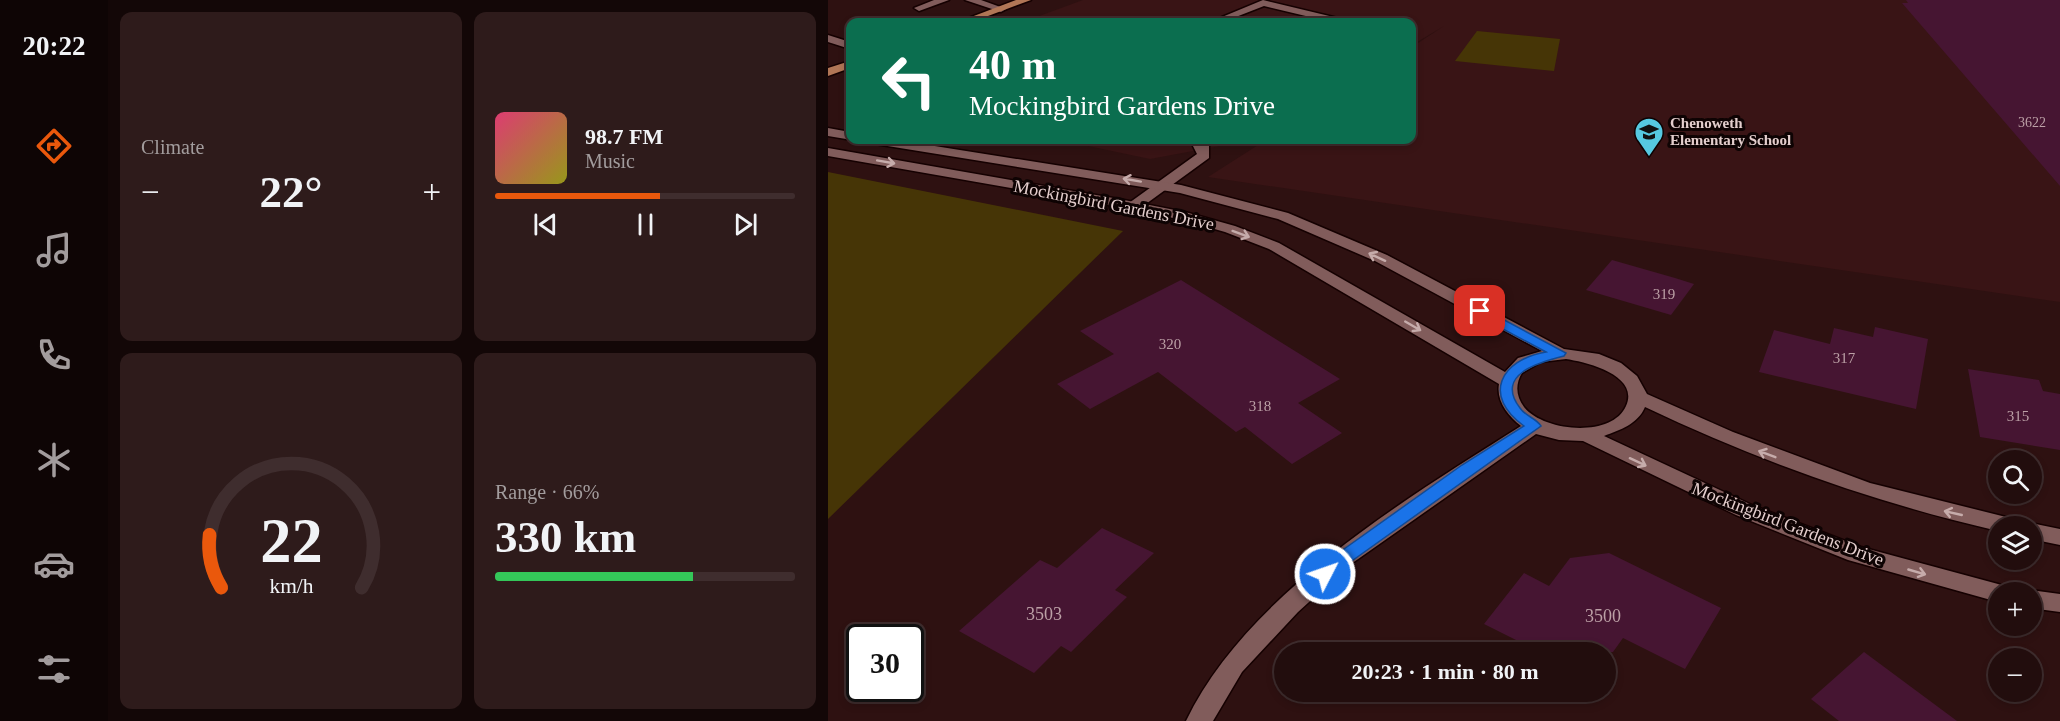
<!DOCTYPE html>
<html lang="en">
<head>
<meta charset="utf-8">
<style>
	:root { --surface:#220d0d; --page:#2e1b1b; --text:#f1f3f6; --muted:#a29c9d; --line:#3f2d2e; --accent:#ea580c }
	body { margin:0; font-family:Georgia,serif; background:var(--page); color:var(--text); height:100vh; display:flex; flex-direction:column; font-size:22px; white-space:nowrap }
	* { box-sizing:border-box; margin:0 }
	p { font-size:20px; color:var(--muted) }
	.icon { flex:none; width:33px; height:33px; fill:none; stroke:currentColor; stroke-width:2; stroke-linecap:round; stroke-linejoin:round }
	.map { position:relative; flex:1; overflow:hidden }
	.panel { display:flex; flex-direction:column; gap:12px; padding:12px; background:#130707; width:720px }
	.panel>* { flex:none }
	.banner { position:absolute; left:18px; top:18px; width:570px; height:126px; border-radius:12px; box-shadow:0 3px 9px #0003,0 0 0 2px var(--line); background:#0b6e4f; color:#fff; overflow:hidden }
	.controls { position:absolute; left:1160px; top:450px; display:grid; gap:12px }
	.controls a { display:grid; place-items:center; width:54px; height:54px; border-radius:50%; background:var(--surface); box-shadow:0 3px 9px #0003,0 0 0 2px var(--line); font-size:30px }
	.speed { position:absolute; left:18px; top:624px; display:flex; gap:12px; font-size:30px; font-weight:700; text-align:center }
	.speed>* { display:grid; place-content:center; width:78px; height:78px; border-radius:50%; background:var(--surface); box-shadow:0 3px 9px #0003,0 0 0 2px var(--line); line-height:1 }
	.speed .limit { border:3px solid #111; border-radius:9px; background:#fff; color:#111 }
	.pin { position:absolute; display:grid; place-items:center; width:51px; height:51px; color:#fff; margin:-26px; border-radius:12px; box-shadow:0 3px 9px #0006 }
	.me { position:absolute; width:66px; margin:-33px; rotate:49deg; stroke-linejoin:round; filter:drop-shadow(0 0 4px #0008) }
	.turn { display:flex; align-items:center; gap:21px; height:126px; padding:0 24px; font-size:27px }
	.turn .icon { width:78px; height:78px; stroke-width:2.5 }
	.turn b { display:block; font-size:42px; line-height:51px }
	.big { font-size:45px; font-weight:700; line-height:1.1 }
	.panel .widget { flex:1; display:flex; flex-direction:column; justify-content:center; gap:9px; min-width:0; padding:0 21px; border-radius:12px; background:var(--page) }
	.panel .dial { align-items:center; gap:0 }
	.dial svg { height:156px; overflow:visible; fill:none; stroke:var(--line); stroke-width:7; stroke-linecap:round; text-anchor:middle }
	.dial text { fill:var(--text); stroke:none }
	.song { display:flex; align-items:center; gap:18px }
	.cover { width:72px; height:72px; border-radius:9px; background:linear-gradient(135deg,hsl(340 70% 55%),hsl(60 70% 35%)) }
	.played { height:6px; border-radius:3px; background:linear-gradient(90deg,var(--accent) 55%,var(--line) 55%) }
	.keys { display:flex; justify-content:space-around; direction:ltr }
	.heat { display:flex; justify-content:space-between; align-items:center; font-size:33px; direction:ltr }
	.charge { height:9px; border-radius:4px; background:linear-gradient(90deg,#34c759 66%,var(--line) 0) }
	.panel .tiles { flex:1; display:grid; gap:12px; grid-template-columns:repeat(2,1fr) }
	.trip { position:absolute; left:446px; top:642px; width:342px; height:60px; border-radius:30px; background:var(--surface); box-shadow:0 3px 9px #0003,0 0 0 2px var(--line); font-weight:700; line-height:60px; text-align:center }
	main { display:flex; flex:1; min-height:0 }
	.tab-bar { display:flex; flex-direction:column; width:108px; justify-content:space-around; align-items:center; background:#0e0505; color:var(--muted) }
	.tab-bar .icon { width:42px; height:42px }
	.tab-bar .current { color:var(--accent) }
	.tab-bar b { font-size:27px; color:var(--text) }
	.map>svg:first-child { display:block }
	.built { fill:#391415 }
	.green { fill:#463506 }
	.building { fill:#461532 }
	.lines { fill:none; stroke-linecap:round; stroke-linejoin:round }
	.lane-casing { stroke:#150001; stroke-width:3 }
	.street-casing { stroke:#150001; stroke-width:3 }
	.primary-casing { stroke:#150001; stroke-width:3 }
	.lane { fill:#815c5b; fill-rule:evenodd }
	.street { fill:#815c5b; fill-rule:evenodd }
	.primary { fill:#b17656; fill-rule:evenodd }
	.oneway { stroke:#c6acab }
	.route { fill:#1a73e8; stroke:#114b97; stroke-width:1.5 }
	.labels { text-anchor:middle; stroke-width:6; stroke-linejoin:round; paint-order:stroke }
	.far-number-label { font-size:14px; fill:#bca0a6 }
	.far-poi-label { font-size:15px; font-weight:bold; fill:#e4cecd; stroke:#0e0303; text-anchor:start }
	.number-label { font-size:15px; fill:#bca0a6 }
	.street-label { font-size:18px; fill:#e4cecd; stroke:#0e0303 }
	.near-number-label { font-size:18px; fill:#bca0a6 }
</style>
</head>
<body>
<main>
<nav class="tab-bar">
<b>20:22</b>
<svg class="icon current" aria-label="directions" viewBox="0 0 24 24"><path d="M12 3l9 9-9 9-9-9zM9 14v-3h6M13 9l2 2-2 2"/></svg>
<svg class="icon" aria-label="music" viewBox="0 0 24 24"><path d="M9 18V5l10-2v13"/><circle cx="6" cy="18" r="3"/><circle cx="16" cy="16" r="3"/></svg>
<svg class="icon" aria-label="phone" viewBox="0 0 24 24"><path d="M5 4h4l2 5-3 2q2 4 5 5l2-3 5 2v4C11 20 4 13 5 4z"/></svg>
<svg class="icon" aria-label="climate" viewBox="0 0 24 24"><path d="M12 3v18M4 7l16 10M4 17L20 7"/></svg>
<svg class="icon" aria-label="car" viewBox="0 0 24 24"><path d="M5 17H2v-5l4-1 3-4h7l3 4 3 1v5h-3M9 17h6M6 11h13"/><circle cx="7" cy="17" r="2"/><circle cx="17" cy="17" r="2"/></svg>
<svg class="icon" aria-label="filters" viewBox="0 0 24 24"><path d="M4 7h16M4 17h16"/><circle cx="9" cy="7" r="2"/><circle cx="15" cy="17" r="2"/></svg>
</nav>
<section class="panel">
<div class="tiles">
<div class="widget"><p>Climate</p>
<div class="heat"><a>−</a><b class="big">22°</b><a>+</a></div>
</div>
<div class="widget">
<div class="song"><i class="cover"></i><div><b>98.7 FM</b><p>Music</p></div></div>
<div class="played"></div>
<div class="keys"><svg class="icon" aria-label="previous" viewBox="0 0 24 24"><path d="M18 5L8 12l10 7zM5 5v14"/></svg><svg class="icon" aria-label="pause" viewBox="0 0 24 24"><path d="M8 5v14M16 5v14"/></svg><svg class="icon" aria-label="next" viewBox="0 0 24 24"><path d="M6 5l10 7-10 7zM19 5v14"/></svg></div>
</div>
<div class="widget dial"><svg viewBox="0 0 100 80">
<path d="M14 69A42 42 0 1 1 86 69"/>
<path d="M14 69A42 42 0 0 1 8 42" stroke="#ea580c"/>
<text x="50" y="56" font-size="32" font-weight="700">22</text>
<text x="50" y="72" font-size="11">km/h</text>
</svg></div>
<div class="widget"><p>Range · 66%</p><b class="big">330 km</b><div class="charge"></div></div>
</div>
</section>
<div class="map">
<svg width="1232" height="721" viewBox="0 0 1232 721">
	<rect width="100%" height="100%" fill="#2e1111"/>
	<g class="built">
		<path d="M 255,0 L 1232,0 L 1232,302 L 380,177 L 438,140 L 584,140 L 584,47 L 616,26 L 584,45 L 584,22 L 195,22 Z"/>
		<path d="M 232,140 L 424,140 L 322,159 Z"/>
	</g>
	<g class="green">
		<path d="M 649,31 L 732,39 L 726,71 L 627,61 Z"/>
		<path d="M 0,172 L 295,231 L 0,519 Z"/>
	</g>
	<g class="building">
		<path d="M 1078,0 L 1232,0 L 1232,186 L 1074,3 L 1080,3 Z"/>
		<path d="M 784,260 L 847,278 L 866,284 L 843,315 L 758,290 Z"/>
		<path d="M 353,280 L 512,379 L 470,403 L 514,433 L 464,464 L 417,427 L 408,432 L 330,372 L 262,409 L 229,384 L 286,354 L 252,331 Z"/>
		<path d="M 1047,327 L 1100,339 L 1088,409 L 931,372 L 946,330 L 1002,344 L 1006,328 L 1045,337 Z"/>
		<path d="M 1140,369 L 1211,380 L 1215,391 L 1232,394 L 1232,450 L 1152,437 Z"/>
		<path d="M 274,528 L 326,553 L 287,590 L 299,597 L 243,652 L 233,646 L 206,673 L 131,631 L 212,560 L 229,568 Z"/>
		<path d="M 781,553 L 893,608 L 857,669 L 795,638 L 785,652 L 712,652 L 656,624 L 696,573 L 721,586 L 742,558 Z"/>
		<path d="M 1036,652 L 1129,721 L 1011,721 L 983,699 Z"/>
	</g>
	<g class="lines">
		<g class="lane-casing">
			<g id="lane">
				<path d="M 106,0 L 121,0 L 91,11 L 86,8 Z"/>
				<path d="M 137,0 L 153,0 L 178,9 L 173,12 Z"/>
				<path d="M 435,0 L 518,20 L 519,22 L 503,22 L 436,6 L 395,22 L 382,22 Z"/>
				<path d="M 0,35 L 22,42 L 22,49 L 0,42 Z"/>
				<path d="M 362,140 L 376,140 L 381,145 L 381,158 L 311,209 L 301,209 L 299,206 L 301,203 L 369,154 Z"/>
			</g>
		</g>
		<g class="street-casing">
			<g id="street">
				<path d="M 0,128 L 22,132 L 24,140 L 0,136 Z"/>
				<path d="M 40,140 L 69,140 L 353,185 L 460,213 L 559,255 L 736,349 L 771,354 L 793,363 L 809,376 L 819,394 L 905,432 L 1042,483 L 1190,520 L 1193,526 L 1170,526 L 1170,531 C 1045,502 933,462 817,407 C 810,424 792,430 776,436 L 924,505 L 1033,547 L 1170,584 L 1178,587 L 1181,592 L 1170,592 L 1170,602 L 1020,560 L 908,515 L 755,441 L 731,440 L 708,434 L 523,564 L 470,612 L 414,672 L 385,721 L 358,721 C 418,595 578,499 693,426 C 680,416 668,401 671,384 L 441,249 L 397,232 L 355,220 L 291,207 L 0,156 L 0,148 L 291,199 L 357,212 L 407,226 L 451,243 L 677,372 L 690,358 L 714,351 L 547,261 L 450,219 L 352,193 L 47,144 ZM 738,359 C 758,362 812,375 798,406 C 784,438 716,432 696,407 C 688,397 687,384 694,373 L 713,362 Z"/>
				<path d="M 1203,523 L 1232,529 L 1232,545 L 1203,539 L 1203,526 L 1195,526 Z"/>
				<path d="M 1203,590 L 1232,594 L 1232,612 L 1203,608 L 1203,592 L 1195,592 Z"/>
			</g>
		</g>
		<g class="primary-casing">
			<g id="primary">
				<path d="M 188,0 L 203,0 L 144,22 L 130,22 Z"/>
				<path d="M 22,61 L 22,68 L 0,76 L 0,68 Z"/>
			</g>
		</g>
		<use href="#lane" class="lane"/>
		<use href="#street" class="street"/>
		<use href="#primary" class="primary"/>
	</g>
	<defs><path id="oneway-shaft" d="M-6 0H5M1.5-3L5.5 0L1.5 3" fill="none" stroke-width="1.6" stroke-linecap="round" stroke-linejoin="round" transform="scale(1.5)"/></defs>
	<g class="oneway">
		<use href="#oneway-shaft" transform="translate(58 162) rotate(10)"/>
		<use href="#oneway-shaft" transform="translate(304 180) rotate(-170)"/>
		<use href="#oneway-shaft" transform="translate(413 234) rotate(20)"/>
		<use href="#oneway-shaft" transform="translate(549 257) rotate(-155)"/>
		<use href="#oneway-shaft" transform="translate(585 326) rotate(30)"/>
		<use href="#oneway-shaft" transform="translate(939 454) rotate(-159)"/>
		<use href="#oneway-shaft" transform="translate(810 462) rotate(25)"/>
		<use href="#oneway-shaft" transform="translate(1125 513) rotate(-167)"/>
		<use href="#oneway-shaft" transform="translate(1089 572) rotate(16)"/>
	</g>
	<path class="route" d="M 652,307 L 738,353 L 736,356 C 712,362 666,374 692,408 C 697,416 708,418 713,426 L 521,563 L 503,579 L 491,579 L 489,574 L 509,554 L 634,465 L 696,426 C 654,396 672,360 718,352 L 647,314 L 647,308 Z"/>
	<defs>
		<g id="school-pin" transform="scale(1.5)"><path d="M0 17L-7.5 6A9.5 9.5 0 1 1 7.5 6Z" fill="#56c9e1" stroke="#0e0303"/><path d="M0-5L7-2L0 1L-7-2ZM-4 1L0 2.5L4 1V4Q0 6-4 4Z" fill="#111"/></g>
	</defs>
	<g fill-rule="evenodd">
		<use href="#school-pin" x="821" y="132"/>
	</g>
	<g class="labels">
		<g class="far-number-label">
			<text x="1204" y="127">3622</text>
		</g>
		<g class="far-poi-label">
			<text x="842" y="128">Chenoweth<tspan x="842" dy="17">Elementary School</tspan></text>
		</g>
		<g class="number-label">
			<text x="836" y="299">319</text>
			<text x="342" y="349">320</text>
			<text x="1016" y="363">317</text>
			<text x="432" y="411">318</text>
			<text x="1190" y="421">315</text>
		</g>
		<g class="street-label">
			<text transform="translate(286 205) rotate(11)" y="6">Mockingbird Gardens Drive</text>
			<text transform="translate(960 524) rotate(21)" y="6">Mockingbird Gardens Drive</text>
		</g>
		<g class="near-number-label">
			<text x="216" y="620">3503</text>
			<text x="775" y="622">3500</text>
		</g>
	</g>
</svg>
<div class="controls">
<a><svg class="icon" aria-label="search" viewBox="0 0 24 24"><circle cx="10" cy="10" r="6"/><path d="M15 15l6 6"/></svg></a>
<a><svg class="icon" aria-label="layers" viewBox="0 0 24 24"><path d="M12 4l9 5-9 5-9-5zM3 14l9 5 9-5"/></svg></a>
<a>+</a>
<a>−</a>
</div>
<div class="speed"><div class="limit">30</div></div>
<div class="pin" style="left:652px;top:311px;background:#d93025"><svg class="icon" aria-label="arrive" viewBox="0 0 24 24"><path d="M6 21V4h12l-3 4 3 4H6"/></svg></div>
<svg class="me" style="left:497px;top:574px" viewBox="-20 -20 40 40"><circle r="17" fill="#1a73e8" stroke="#fff" stroke-width="3"/><path d="M0-11L8 9 0 5-8 9z" fill="#fff"/></svg>
<div class="trip">20:23 · 1 min · 80 m</div>
<div class="banner">
<div class="turn"><svg class="icon" aria-label="left" viewBox="0 0 24 24"><path d="M17 20v-9H6M10 6l-5 5 5 5"/></svg><div><b>40 m</b>Mockingbird Gardens Drive</div></div>
</div>
</div>
</main>
</body>
</html>
